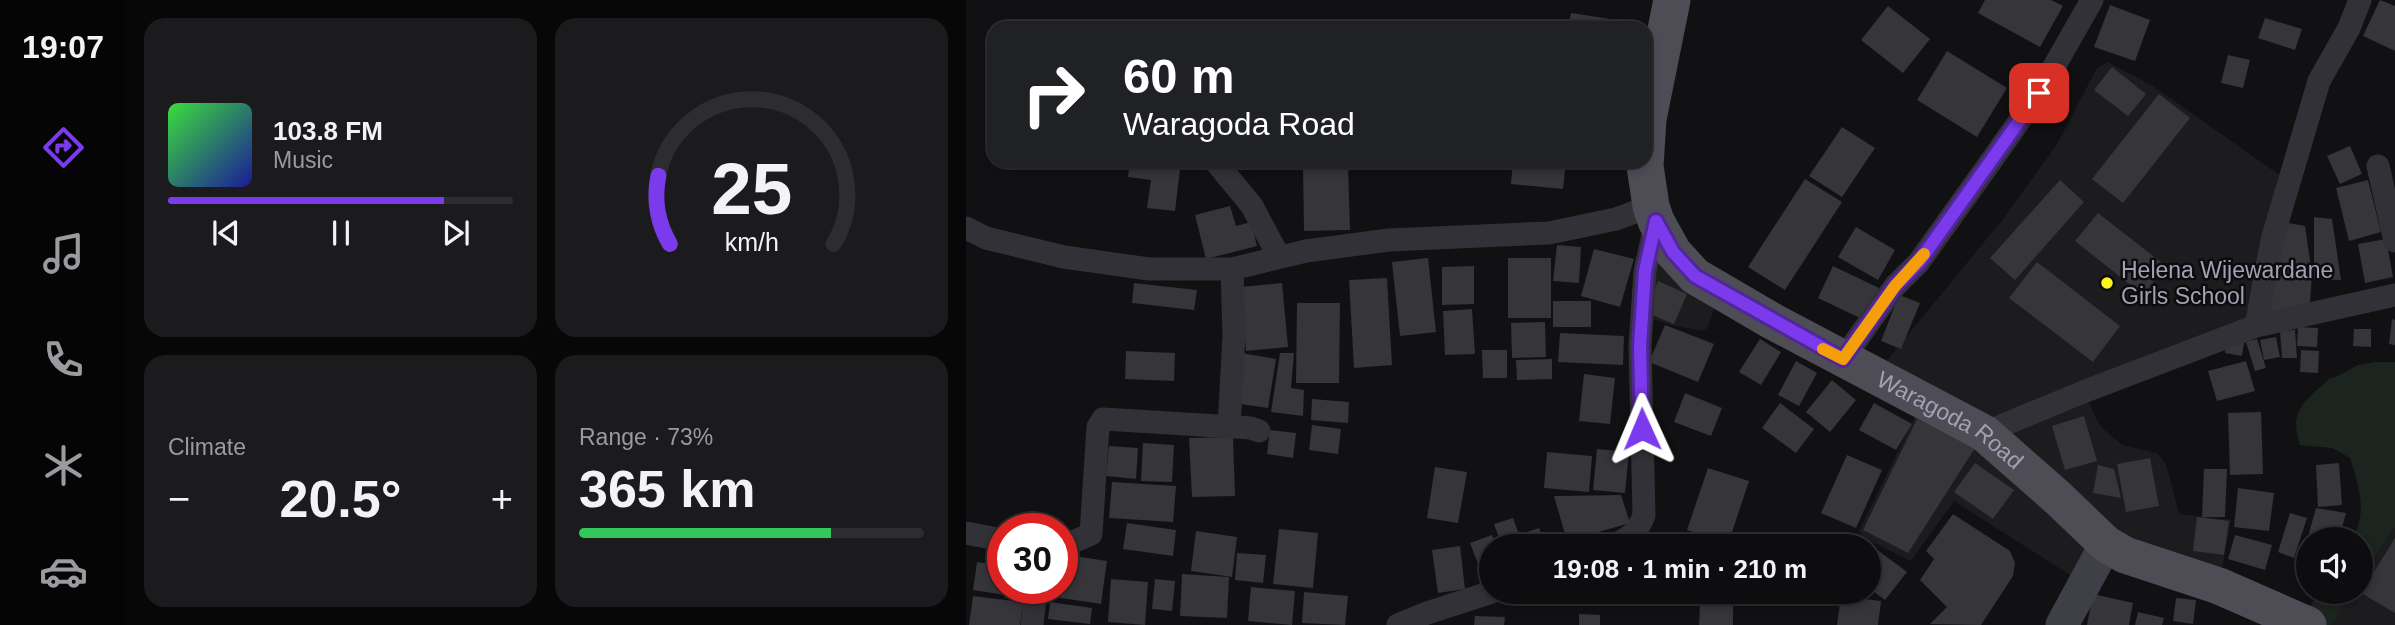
<!DOCTYPE html>
<html lang="en">
<head>
<meta charset="utf-8">
<style>
	:root { --surface:#0d0c0e; --page:#1b1a1c; --text:#f1f3f6; --muted:#9a9b9e; --line:#2d2c2e; --accent:#7c3aed }
	body { margin:0; font-family:Arial,sans-serif; background:var(--page); color:var(--text); height:100vh; display:flex; flex-direction:column; font-size:26px; white-space:nowrap }
	* { box-sizing:border-box; margin:0 }
	p { font-size:23px; color:var(--muted) }
	.icon { flex:none; width:38px; height:38px; fill:none; stroke:currentColor; stroke-width:2; stroke-linecap:round; stroke-linejoin:round }
	.map { position:relative; flex:1; overflow:hidden }
	.side { display:flex; flex-direction:column; gap:18px; padding:18px; background:#070708; width:840px }
	.side>* { flex:none }
	.banner { position:absolute; left:21px; top:21px; width:665px; height:147px; border-radius:21px; box-shadow:0 4px 10px #0003,0 0 0 2px var(--line); background:#202124; color:#fff; overflow:hidden }
	.controls { position:absolute; left:1330px; top:527px; display:grid; gap:14px }
	.controls a { display:grid; place-items:center; width:77px; height:77px; border-radius:50%; background:var(--surface); box-shadow:0 4px 10px #0003,0 0 0 2px var(--line); font-size:35px }
	.speed { position:absolute; left:21px; top:513px; display:flex; gap:14px; font-size:35px; font-weight:700; text-align:center }
	.speed>* { display:grid; place-content:center; width:91px; height:91px; border-radius:50%; background:var(--surface); box-shadow:0 4px 10px #0003,0 0 0 2px var(--line); line-height:1 }
	.speed .limit { border:10px solid #d22; background:#fff; color:#111 }
	.pin { position:absolute; display:grid; place-items:center; width:60px; height:60px; color:#fff; margin:-30px; border-radius:14px; box-shadow:0 4px 10px #0006 }
	.me { position:absolute; width:77px; margin:-38px; rotate:359deg; stroke-linejoin:round; filter:drop-shadow(0 0 5px #0008) }
	.turn { display:flex; align-items:center; gap:24px; height:147px; padding:0 21px; font-size:32px }
	.turn .icon { width:91px; height:91px; stroke-width:2.5 }
	.turn b { display:block; font-size:49px; line-height:60px }
	.big { font-size:52px; font-weight:600; line-height:1.1 }
	.side .widget { flex:1; display:flex; flex-direction:column; justify-content:center; gap:10px; min-width:0; padding:0 24px; border-radius:21px; background:var(--page) }
	.side .dial { align-items:center; gap:0 }
	.dial svg { height:182px; overflow:visible; fill:none; stroke:var(--line); stroke-width:7; stroke-linecap:round; text-anchor:middle }
	.dial text { fill:var(--text); stroke:none }
	.song { display:flex; align-items:center; gap:21px }
	.cover { width:84px; height:84px; border-radius:10px; background:linear-gradient(135deg,hsl(120 70% 55%),hsl(240 70% 35%)) }
	.played { height:7px; border-radius:4px; background:linear-gradient(90deg,var(--accent) 80%,var(--line) 80%) }
	.keys { display:flex; justify-content:space-around; direction:ltr }
	.heat { display:flex; justify-content:space-between; align-items:center; font-size:38px; direction:ltr }
	.charge { height:10px; border-radius:5px; background:linear-gradient(90deg,#34c759 73%,var(--line) 0) }
	.side .tiles { flex:1; display:grid; gap:18px; grid-template-columns:repeat(2,1fr) }
	.trip { position:absolute; left:513px; top:534px; width:402px; height:70px; border-radius:35px; background:var(--surface); box-shadow:0 4px 10px #0003,0 0 0 2px var(--line); font-weight:600; line-height:70px; text-align:center }
	main { display:flex; flex:1; min-height:0 }
	.tab-bar { display:flex; flex-direction:column; width:126px; justify-content:space-around; align-items:center; background:#050506; color:var(--muted) }
	.tab-bar .icon { width:49px; height:49px }
	.tab-bar .current { color:var(--accent) }
	.tab-bar b { font-size:32px; color:var(--text) }
	.map>svg:first-child { display:block }
	.built { fill:#1c1c1f }
	.green { fill:#1c241f }
	.building { fill:#35353a }
	.lines { fill:none; stroke-linecap:round; stroke-linejoin:round }
	.street { stroke:#323137; stroke-width:23 }
	.secondary { stroke:#3f3f47; stroke-width:33 }
	.primary { stroke:#4e4d56; stroke-width:37 }
	.route-casing { stroke:#51269a; stroke-width:18 }
	.route { stroke:#7c3aed; stroke-width:12 }
	.slow { stroke:#f59e0b; stroke-width:12 }
	.poi-dot { fill:#fbf31f; stroke:#0c0b0d; stroke-width:2.5 }
	.labels { text-anchor:middle; stroke-width:5; stroke-linejoin:round; paint-order:stroke }
	.poi-label { font-size:23px; fill:#a0a1b3; stroke:#0c0b0d; text-anchor:start }
	.street-label { font-size:23px; fill:#a0a1b3; stroke:#0c0b0d }
</style>
</head>
<body>
<main>
<nav class="tab-bar">
<b>19:07</b>
<svg class="icon current" aria-label="directions" viewBox="0 0 24 24"><path d="M12 3l9 9-9 9-9-9zM9 14v-3h6M13 9l2 2-2 2"/></svg>
<svg class="icon" aria-label="music" viewBox="0 0 24 24"><path d="M9 18V5l10-2v13"/><circle cx="6" cy="18" r="3"/><circle cx="16" cy="16" r="3"/></svg>
<svg class="icon" aria-label="phone" viewBox="0 0 24 24"><path d="M5 4h4l2 5-3 2q2 4 5 5l2-3 5 2v4C11 20 4 13 5 4z"/></svg>
<svg class="icon" aria-label="climate" viewBox="0 0 24 24"><path d="M12 3v18M4 7l16 10M4 17L20 7"/></svg>
<svg class="icon" aria-label="car" viewBox="0 0 24 24"><path d="M5 17H2v-5l4-1 3-4h7l3 4 3 1v5h-3M9 17h6M6 11h13"/><circle cx="7" cy="17" r="2"/><circle cx="17" cy="17" r="2"/></svg>
</nav>
<section class="side">
<div class="tiles">
<div class="widget">
<div class="song"><i class="cover"></i><div><b>103.8 FM</b><p>Music</p></div></div>
<div class="played"></div>
<div class="keys"><svg class="icon" aria-label="previous" viewBox="0 0 24 24"><path d="M18 5L8 12l10 7zM5 5v14"/></svg><svg class="icon" aria-label="pause" viewBox="0 0 24 24"><path d="M8 5v14M16 5v14"/></svg><svg class="icon" aria-label="next" viewBox="0 0 24 24"><path d="M6 5l10 7-10 7zM19 5v14"/></svg></div>
</div>
<div class="widget dial"><svg viewBox="0 0 100 80">
<path d="M14 69A42 42 0 1 1 86 69"/>
<path d="M14 69A42 42 0 0 1 9 39" stroke="#7c3aed"/>
<text x="50" y="56" font-size="32" font-weight="700">25</text>
<text x="50" y="72" font-size="11">km/h</text>
</svg></div>
<div class="widget"><p>Climate</p>
<div class="heat"><a>−</a><b class="big">20.5°</b><a>+</a></div>
</div>
<div class="widget"><p>Range · 73%</p><b class="big">365 km</b><div class="charge"></div></div>
</div>
</section>
<div class="map">
<svg width="1429" height="625" viewBox="0 0 1429 625">
	<rect width="100%" height="100%" fill="#111012"/>
	<g class="built">
		<path d="M 1142,62 L 1187,86 L 1322,181 L 1290,326 L 1117,392 L 1135,427 L 1156,445 L 1191,453 L 1200,464 L 1213,514 L 1265,520 L 1253,586 L 1159,555 L 1118,584 L 988,501 L 945,561 L 896,537 L 893,531 L 956,402 L 908,376 L 1038,218 L 1091,144 L 1131,68 Z"/>
		<path d="M 690,221 L 755,292 L 741,328 L 737,331 L 706,325 L 676,316 Z"/>
		<path d="M 1429,528 L 1429,625 L 1365,625 L 1387,592 L 1395,592 L 1395,579 L 1426,530 Z"/>
	</g>
	<g class="green">
		<path d="M 1408,362 L 1429,362 L 1429,528 L 1426,530 L 1395,579 L 1395,539 L 1386,539 C 1402,513 1393,486 1384,458 L 1366,448 L 1334,445 C 1322,409 1340,401 1364,378 L 1370,377 L 1392,365 Z"/>
		<path d="M 1353,592 L 1387,592 L 1365,625 L 1342,625 L 1335,622 Z"/>
	</g>
	<g class="building">
		<path d="M 1019,0 L 1085,0 L 1097,6 L 1074,47 L 1012,13 Z"/>
		<path d="M 1414,0 L 1429,6 L 1429,51 L 1397,36 Z"/>
		<path d="M 1144,5 L 1184,20 L 1169,61 L 1128,47 Z"/>
		<path d="M 922,6 L 964,39 L 937,73 L 895,40 Z"/>
		<path d="M 605,13 L 664,22 L 663,28 L 602,28 Z"/>
		<path d="M 1299,18 L 1336,29 L 1329,50 L 1292,38 Z"/>
		<path d="M 981,51 L 1041,88 L 1011,137 L 951,100 Z"/>
		<path d="M 1262,55 L 1284,60 L 1277,88 L 1255,83 Z"/>
		<path d="M 1146,67 L 1180,94 L 1162,116 L 1128,90 Z"/>
		<path d="M 1193,94 L 1224,118 L 1157,203 L 1126,179 Z"/>
		<path d="M 876,127 L 909,148 L 876,197 L 843,176 Z"/>
		<path d="M 1384,146 L 1396,174 L 1374,184 L 1361,156 Z"/>
		<path d="M 164,161 L 215,161 L 209,211 L 181,208 L 185,180 L 162,177 Z"/>
		<path d="M 547,161 L 600,161 L 597,189 L 545,184 Z"/>
		<path d="M 382,166 L 384,230 L 338,231 L 337,167 Z"/>
		<path d="M 839,179 L 876,202 L 819,290 L 782,267 Z"/>
		<path d="M 1094,180 L 1118,202 L 1049,280 L 1024,258 Z"/>
		<path d="M 1402,180 L 1415,232 L 1383,241 L 1370,188 Z"/>
		<path d="M 264,206 L 270,226 L 285,222 L 291,246 L 240,259 L 229,215 Z"/>
		<path d="M 1132,213 L 1200,266 L 1177,295 L 1109,241 Z"/>
		<path d="M 1348,217 L 1366,219 L 1375,280 L 1348,279 Z"/>
		<path d="M 1322,223 L 1339,226 L 1346,274 L 1344,303 L 1301,313 L 1308,256 Z"/>
		<path d="M 890,227 L 929,250 L 912,280 L 872,257 Z"/>
		<path d="M 1420,239 L 1427,277 L 1399,283 L 1392,244 Z"/>
		<path d="M 591,245 L 615,247 L 613,283 L 587,281 Z"/>
		<path d="M 628,249 L 668,259 L 654,307 L 615,296 Z"/>
		<path d="M 462,258 L 470,332 L 434,336 L 426,262 Z"/>
		<rect x="542" y="258" width="43" height="60"/>
		<path d="M 1071,262 L 1154,326 L 1127,362 L 1043,298 Z"/>
		<path d="M 508,266 L 508,304 L 476,305 L 476,267 Z"/>
		<path d="M 867,266 L 913,288 L 898,320 L 852,298 Z"/>
		<path d="M 421,278 L 426,365 L 388,368 L 383,280 Z"/>
		<path d="M 692,281 L 721,294 L 708,324 L 679,312 Z"/>
		<path d="M 168,283 L 231,290 L 228,310 L 166,303 Z"/>
		<path d="M 316,283 L 322,347 L 280,351 L 275,287 Z"/>
		<path d="M 933,295 L 954,303 L 935,349 L 915,341 Z"/>
		<rect x="587" y="301" width="38" height="26"/>
		<path d="M 331,303 L 374,303 L 373,383 L 330,383 Z"/>
		<path d="M 506,309 L 509,354 L 479,355 L 477,311 Z"/>
		<path d="M 1426,319 L 1429,320 L 1429,345 L 1423,344 Z"/>
		<path d="M 579,322 L 580,357 L 546,358 L 545,323 Z"/>
		<path d="M 699,325 L 748,344 L 732,382 L 683,362 Z"/>
		<path d="M 1332,327 L 1352,328 L 1351,347 L 1331,346 Z"/>
		<path d="M 1388,329 L 1405,329 L 1405,347 L 1387,346 Z"/>
		<path d="M 1329,330 L 1331,358 L 1316,358 L 1314,331 Z"/>
		<path d="M 594,333 L 658,336 L 657,365 L 592,362 Z"/>
		<path d="M 1310,337 L 1314,357 L 1298,360 L 1294,340 Z"/>
		<path d="M 794,339 L 815,352 L 795,385 L 773,372 Z"/>
		<path d="M 1291,339 L 1300,368 L 1289,371 L 1280,342 Z"/>
		<path d="M 1261,340 L 1278,343 L 1276,356 L 1259,353 Z"/>
		<path d="M 516,350 L 541,350 L 541,378 L 517,378 Z"/>
		<path d="M 1335,350 L 1353,351 L 1352,373 L 1334,372 Z"/>
		<path d="M 160,351 L 209,353 L 208,381 L 159,379 Z"/>
		<path d="M 275,353 L 310,359 L 302,408 L 267,403 Z"/>
		<path d="M 314,353 L 328,353 L 325,388 L 338,390 L 337,416 L 305,412 Z"/>
		<path d="M 586,359 L 586,379 L 551,380 L 550,360 Z"/>
		<path d="M 830,361 L 851,373 L 833,406 L 812,395 Z"/>
		<path d="M 1280,361 L 1289,391 L 1251,401 L 1242,371 Z"/>
		<path d="M 618,374 L 649,378 L 644,424 L 613,421 Z"/>
		<path d="M 866,380 L 890,400 L 864,432 L 840,412 Z"/>
		<path d="M 719,393 L 756,408 L 745,436 L 708,422 Z"/>
		<path d="M 346,399 L 383,402 L 382,423 L 345,420 Z"/>
		<path d="M 814,403 L 848,429 L 830,453 L 796,428 Z"/>
		<path d="M 908,403 L 946,424 L 930,450 L 893,430 Z"/>
		<path d="M 1295,412 L 1297,474 L 1264,475 L 1262,413 Z"/>
		<path d="M 1118,416 L 1131,461 L 1099,470 L 1086,426 Z"/>
		<path d="M 951,419 L 1009,448 L 942,553 L 897,530 Z"/>
		<path d="M 346,425 L 375,429 L 372,454 L 343,450 Z"/>
		<path d="M 304,430 L 330,433 L 327,458 L 301,454 Z"/>
		<path d="M 267,437 L 269,496 L 226,497 L 223,438 Z"/>
		<path d="M 177,443 L 208,445 L 206,482 L 175,481 Z"/>
		<path d="M 143,446 L 172,448 L 170,479 L 140,476 Z"/>
		<path d="M 631,449 L 663,452 L 659,493 L 627,490 Z"/>
		<path d="M 581,452 L 626,456 L 623,492 L 578,488 Z"/>
		<path d="M 881,455 L 916,470 L 890,528 L 855,513 Z"/>
		<path d="M 1184,458 L 1193,506 L 1160,512 L 1151,464 Z"/>
		<path d="M 1009,463 L 1048,490 L 1027,519 L 988,492 Z"/>
		<path d="M 1373,463 L 1376,505 L 1352,507 L 1350,465 Z"/>
		<path d="M 1132,465 L 1148,469 L 1155,498 L 1127,493 Z"/>
		<path d="M 469,467 L 501,472 L 492,523 L 461,518 Z"/>
		<path d="M 742,468 L 783,481 L 762,544 L 721,530 Z"/>
		<path d="M 1238,469 L 1261,469 L 1259,517 L 1236,517 Z"/>
		<path d="M 146,482 L 210,486 L 207,522 L 143,518 Z"/>
		<path d="M 1272,488 L 1308,493 L 1303,531 L 1268,527 Z"/>
		<path d="M 655,495 L 664,523 L 601,541 L 588,496 Z"/>
		<path d="M 1350,508 L 1380,513 L 1373,539 L 1342,539 L 1342,560 L 1336,558 Z"/>
		<path d="M 1324,513 L 1341,518 L 1328,558 L 1312,552 Z"/>
		<path d="M 987,514 L 1044,551 L 1049,563 L 1047,576 L 1015,625 L 964,624 L 981,607 L 954,580 L 968,559 L 960,551 Z"/>
		<path d="M 1231,517 L 1263,521 L 1258,555 L 1227,551 Z"/>
		<path d="M 547,518 L 557,546 L 536,546 L 528,524 Z"/>
		<path d="M 161,523 L 210,530 L 207,556 L 157,549 Z"/>
		<path d="M 573,528 L 579,546 L 563,546 L 558,533 Z"/>
		<path d="M 313,529 L 352,533 L 347,588 L 307,584 Z"/>
		<path d="M 230,531 L 271,537 L 266,577 L 225,571 Z"/>
		<path d="M 526,535 L 530,546 L 525,546 L 525,585 L 521,587 L 504,543 Z"/>
		<path d="M 1269,535 L 1306,545 L 1299,570 L 1262,559 Z"/>
		<path d="M 1429,538 L 1429,613 L 1395,593 Z"/>
		<path d="M 898,540 L 941,572 L 919,600 L 903,588 L 903,546 L 894,546 Z"/>
		<path d="M 494,546 L 499,589 L 472,593 L 466,550 Z"/>
		<path d="M 271,553 L 300,555 L 297,583 L 269,580 Z"/>
		<path d="M 96,554 L 141,561 L 135,604 L 89,597 L 90,588 L 96,588 Z"/>
		<path d="M 11,562 L 37,566 L 39,595 L 7,590 Z"/>
		<path d="M 216,574 L 263,577 L 261,618 L 214,616 Z"/>
		<path d="M 145,579 L 182,582 L 179,625 L 142,622 Z"/>
		<path d="M 189,579 L 209,581 L 206,611 L 186,609 Z"/>
		<path d="M 285,587 L 329,591 L 326,625 L 282,621 Z"/>
		<path d="M 338,592 L 382,596 L 379,625 L 336,623 Z"/>
		<path d="M 830,592 L 858,592 L 852,603 Z"/>
		<path d="M 1127,594 L 1167,603 L 1163,625 L 1121,625 Z"/>
		<path d="M 7,596 L 57,602 L 54,625 L 3,625 Z"/>
		<path d="M 875,596 L 915,601 L 912,625 L 871,625 Z"/>
		<path d="M 1210,598 L 1230,600 L 1227,624 L 1207,621 Z"/>
		<path d="M 84,602 L 126,608 L 124,624 L 82,619 Z"/>
		<path d="M 734,603 L 767,604 L 767,625 L 733,625 Z"/>
		<path d="M 1172,612 L 1198,618 L 1196,625 L 1169,625 Z"/>
		<path d="M 613,614 L 634,615 L 634,625 L 613,625 Z"/>
		<path d="M 509,616 L 539,617 L 538,625 L 508,625 Z"/>
	</g>
	<g class="lines">
		<g class="street">
			<path d="M 249,161 L 286,206 L 313,257"/>
			<path d="M 1412,166 L 1429,241"/>
			<path d="M 0,228 L 20,238 L 98,257 L 183,269 L 266,269 L 340,251 L 423,240 L 583,233 L 650,219 L 685,206"/>
			<path d="M 1290,326 L 1306,240 L 1353,81 L 1383,28 L 1394,0"/>
			<path d="M 877,359 L 929,286 L 953,262 L 1028,157 L 1073,93 L 1126,0"/>
			<path d="M 263,427 L 268,335 L 266,269"/>
			<path d="M 1018,433 L 1117,392 L 1290,326 L 1429,295"/>
			<path d="M 0,533 L 37,540"/>
			<path d="M 646,546 C 663,538 672,533 678,515 L 674,346 L 679,271 L 690,221"/>
			<path d="M 96,547 L 125,534 L 132,427 L 137,419 L 285,428 L 293,431"/>
			<path d="M 66,625 L 70,588"/>
			<path d="M 432,625 L 461,613 L 526,592"/>
		</g>
		<path class="secondary" d="M 1096,625 L 1140,544"/>
		<path class="primary" id="s1" d="M 706,0 L 682,119 L 679,166 L 685,206 L 690,221 L 707,252 L 729,276 L 806,321 L 1018,433 L 1092,498 L 1140,544 L 1159,555 L 1253,586 L 1342,625"/>
	</g>
	<g class="lines">
		<g class="route-casing">
			<path id="route" d="M 676,429 L 674,346 L 679,271 L 690,221 L 707,252 L 729,276 L 877,359 L 929,286 L 953,262 L 1073,93"/>
		</g>
		<use href="#route" class="route"/>
		<path class="slow" d="M 857,349 L 877,359 L 929,286 L 958,254"/>
	</g>
	<circle class="poi-dot" cx="1141" cy="283" r="7"/>
	<g class="labels">
		<g class="poi-label">
			<text x="1155" y="278">Helena Wijewardane<tspan x="1155" dy="26">Girls School</tspan></text>
		</g>
		<g class="street-label">
			<text dy="8" stroke="none"><textPath href="#s1" startOffset="586">Waragoda Road</textPath></text>
		</g>
	</g>
</svg>
<div class="controls">
<a><svg class="icon" aria-label="sound" viewBox="0 0 24 24"><path d="M4 9h4l5-4v14l-5-4H4zM17 9q2 3 0 6"/></svg></a>
</div>
<div class="speed"><div class="limit">30</div></div>
<div class="pin" style="left:1073px;top:93px;background:#d93025"><svg class="icon" aria-label="arrive" viewBox="0 0 24 24"><path d="M6 21V4h12l-3 4 3 4H6"/></svg></div>
<svg class="me" style="left:676px;top:429px" viewBox="-20 -20 40 40"><path d="M0-17L14 15 0 8-14 15z" fill="#7c3aed" stroke="#fff" stroke-width="4"/></svg>
<div class="trip">19:08 · 1 min · 210 m</div>
<div class="banner">
<div class="turn"><svg class="icon" aria-label="right" viewBox="0 0 24 24"><path d="M7 20v-9h11M14 6l5 5-5 5"/></svg><div><b>60 m</b>Waragoda Road</div></div>
</div>
</div>
</main>
</body>
</html>
